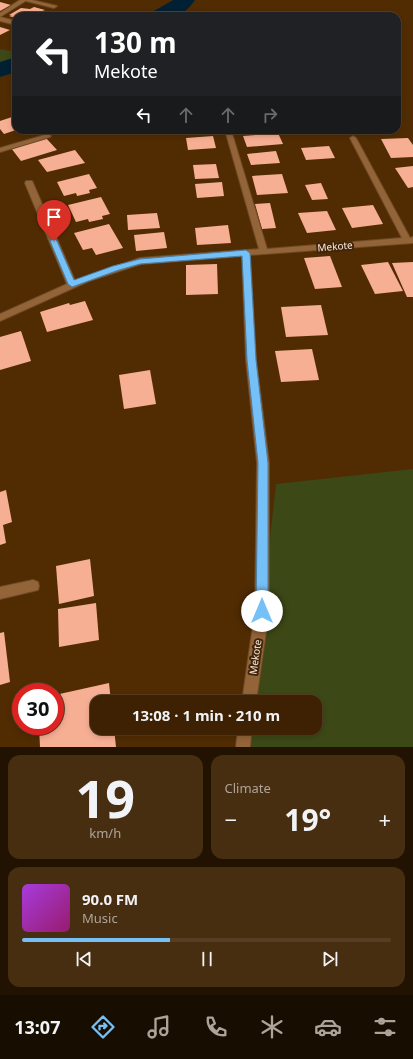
<!DOCTYPE html>
<html lang="en">
<head>
<meta charset="utf-8">
<style>
	:root { --surface:#3d2102; --page:#482e11; --text:#f1f3f6; --muted:#ada399; --line:#563e24; --accent:#75c0f6 }
	body { margin:0; font-family:"Noto Sans",sans-serif; background:var(--page); color:var(--text); height:100vh; display:flex; flex-direction:column; font-size:15px; white-space:nowrap }
	* { box-sizing:border-box; margin:0 }
	p { font-size:13px; color:var(--muted) }
	.icon { flex:none; width:22px; height:22px; fill:none; stroke:currentColor; stroke-width:2; stroke-linecap:round; stroke-linejoin:round }
	.map { position:relative; height:747px; overflow:hidden }
	.drawer { display:flex; flex-direction:column; gap:8px; padding:8px; background:#221201; flex:1 }
	.drawer>* { flex:none }
	.top-card { position:absolute; left:12px; top:12px; width:389px; height:122px; border-radius:12px; box-shadow:0 2px 6px #0003,0 0 0 1px var(--line); background:#202124; color:#fff; overflow:hidden }
	.speed { position:absolute; left:12px; top:683px; display:flex; gap:8px; font-size:20px; font-weight:700; text-align:center }
	.speed>* { display:grid; place-content:center; width:52px; height:52px; border-radius:50%; background:var(--surface); box-shadow:0 2px 6px #0003,0 0 0 1px var(--line); line-height:1 }
	.speed .limit { border:6px solid #d22; background:#fff; color:#111 }
	.pin { position:absolute; display:grid; place-items:center; width:34px; height:34px; color:#fff; margin:-41px -17px; border-radius:50% 50% 50% 0; rotate:-45deg; box-shadow:0 0 4px #0007 }
	.pin .icon { rotate:45deg }
	.me { position:absolute; width:44px; margin:-22px; rotate:0deg; stroke-linejoin:round; filter:drop-shadow(0 0 3px #0008) }
	.turn { display:flex; align-items:center; gap:14px; height:84px; padding:0 16px; font-size:18px }
	.turn .icon { width:52px; height:52px; stroke-width:2.5 }
	.turn b { display:block; font-size:28px; line-height:34px }
	.lanes { display:flex; align-items:center; height:38px; padding:0 16px; background:#0003; justify-content:center; gap:20px; direction:ltr }
	.lanes .off { opacity:.35 }
	.big { font-size:30px; font-weight:700; line-height:1.1 }
	.drawer .tile { flex:1; display:flex; flex-direction:column; justify-content:center; gap:6px; min-width:0; padding:0 14px; border-radius:12px; background:var(--page) }
	.drawer .dial { align-items:center; gap:0 }
	.dial b { font-size:52px; line-height:1 }
	.song { display:flex; align-items:center; gap:12px }
	.cover { width:48px; height:48px; border-radius:6px; background:linear-gradient(135deg,hsl(280 70% 55%),hsl(320 70% 35%)) }
	.played { height:4px; border-radius:2px; background:linear-gradient(90deg,var(--accent) 40%,var(--line) 40%) }
	.keys { display:flex; justify-content:space-around; direction:ltr }
	.heat { display:flex; justify-content:space-between; align-items:center; font-size:22px; direction:ltr }
	.drawer .tiles { flex:1; display:grid; gap:8px; grid-template-columns:1fr 1fr }
	.tile:last-child { grid-column:span 2 }
	.trip { position:absolute; left:90px; top:695px; width:232px; height:40px; border-radius:12px; background:var(--surface); box-shadow:0 2px 6px #0003,0 0 0 1px var(--line); font-weight:700; line-height:40px; text-align:center }
	.tabs { display:flex; height:64px; justify-content:space-around; align-items:center; background:#180d01; color:var(--muted) }
	.tabs .icon { width:28px; height:28px }
	.tabs .current { color:var(--accent) }
	.tabs b { font-size:18px; color:var(--text) }
	.map>svg:first-child { display:block }
	.green { fill:#3c4816 }
	.lines { fill:none; stroke-linecap:round; stroke-linejoin:round }
	.river { fill:#022033; fill-rule:evenodd }
	.building { fill:#f7af94 }
	.service-casing { stroke:#6d4b26; stroke-width:2 }
	.minor-casing { stroke:#6d4b26; stroke-width:2 }
	.service { fill:#946439; fill-rule:evenodd }
	.minor { fill:#946439; fill-rule:evenodd }
	.route { fill:#75c0f6; stroke:#4c7da0 }
	.labels { text-anchor:middle; stroke-width:4; stroke-linejoin:round; paint-order:stroke }
	.street-label { font-size:10px; fill:#fdebdc; stroke:#40250b }
</style>
</head>
<body>
<div class="map">
<svg width="413" height="747" viewBox="0 0 413 747">
	<rect width="100%" height="100%" fill="#512c03"/>
	<g class="green">
		<path d="M 0,49 L 16,52 L 16,67 L 0,72 Z"/>
		<path d="M 413,469 L 413,747 L 243,747 L 245,728 L 315,728 L 315,702 L 249,702 L 262,611 L 276,484 Z"/>
	</g>
	<g class="lines">
		<g class="river">
			<path d="M 173,0 L 195,0 C 181,20 173,16 151,16 L 154,11 Z"/>
			<path d="M 16,57 L 16,72 L 0,77 L 0,62 Z"/>
		</g>
	</g>
	<g class="building">
		<path d="M 0,2 L 11,5 L 0,11 Z"/>
		<path d="M 34,7 L 45,10 L 40,12 L 45,13 L 40,16 L 16,16 L 16,18 L 9,16 L 12,15 L 9,15 L 21,8 L 30,9 Z"/>
		<path d="M 57,11 L 74,15 L 48,16 Z"/>
		<path d="M 321,11 L 329,16 L 309,16 L 305,14 Z"/>
		<path d="M 0,27 L 10,30 L 0,35 Z"/>
		<path d="M 15,116 L 16,130 L 4,134 L 0,129 L 0,121 Z"/>
		<path d="M 184,130 L 205,130 L 205,131 L 184,133 Z"/>
		<path d="M 278,133 L 283,144 L 247,147 L 243,136 Z"/>
		<path d="M 213,136 L 216,148 L 188,150 L 186,138 Z"/>
		<path d="M 46,138 L 57,150 L 21,161 L 11,148 Z"/>
		<path d="M 408,138 L 413,145 L 413,157 L 391,158 L 381,139 Z"/>
		<path d="M 329,146 L 335,158 L 306,160 L 301,148 Z"/>
		<path d="M 75,150 L 85,163 L 47,172 L 38,160 Z"/>
		<path d="M 276,151 L 280,163 L 251,165 L 247,154 Z"/>
		<path d="M 216,164 L 219,178 L 195,179 L 193,165 Z"/>
		<path d="M 413,166 L 413,187 L 408,188 L 395,168 Z"/>
		<path d="M 89,174 L 97,188 L 89,190 L 90,193 L 77,196 L 76,193 L 64,196 L 57,182 Z"/>
		<path d="M 282,174 L 288,193 L 257,195 L 252,176 Z"/>
		<path d="M 222,182 L 224,196 L 197,198 L 195,184 Z"/>
		<path d="M 321,183 L 328,199 L 312,200 L 305,185 Z"/>
		<path d="M 101,197 L 110,214 L 102,216 L 103,219 L 89,222 L 88,219 L 76,222 L 68,205 Z"/>
		<path d="M 270,203 L 276,228 L 262,229 L 255,204 Z"/>
		<path d="M 373,205 L 383,224 L 352,228 L 342,208 Z"/>
		<path d="M 327,211 L 336,230 L 307,233 L 298,213 Z"/>
		<path d="M 157,213 L 160,228 L 128,230 L 127,215 Z"/>
		<path d="M 109,224 L 123,248 L 96,255 L 92,248 L 83,250 L 74,233 Z"/>
		<path d="M 228,225 L 231,243 L 197,245 L 195,228 Z"/>
		<path d="M 164,232 L 167,248 L 136,251 L 134,235 Z"/>
		<path d="M 330,256 L 342,287 L 315,289 L 304,258 Z"/>
		<path d="M 388,262 L 403,291 L 375,294 L 361,265 Z"/>
		<path d="M 413,262 L 413,297 L 407,297 L 392,263 Z"/>
		<path d="M 217,264 L 218,294 L 186,295 L 186,265 Z"/>
		<path d="M 85,301 L 93,320 L 47,332 L 40,312 L 69,303 L 70,305 Z"/>
		<path d="M 321,305 L 328,335 L 286,337 L 281,307 Z"/>
		<path d="M 21,331 L 31,361 L 0,370 L 0,337 Z"/>
		<path d="M 312,349 L 319,380 L 281,382 L 275,351 Z"/>
		<path d="M 150,370 L 156,404 L 124,409 L 119,375 Z"/>
		<path d="M 6,490 L 12,522 L 3,525 L 6,543 L 0,545 L 0,492 Z"/>
		<path d="M 90,559 L 94,596 L 59,604 L 56,566 Z"/>
		<path d="M 96,603 L 99,640 L 59,647 L 58,609 Z"/>
		<path d="M 4,632 L 10,682 L 0,685 L 0,633 Z"/>
		<path d="M 109,683 L 111,702 L 97,702 L 97,728 L 114,728 L 116,747 L 40,747 L 39,726 L 55,726 L 55,695 Z"/>
	</g>
	<g class="lines">
		<g class="service-casing">
			<g id="service">
				<path d="M 20,0 L 27,0 L 0,17 L 0,13 Z"/>
				<path d="M 0,17 L 16,21 L 16,25 L 0,21 Z"/>
			</g>
		</g>
		<g class="minor-casing">
			<g id="minor">
				<path d="M 22,0 L 32,0 L 57,6 L 54,8 Z"/>
				<path d="M 225,130 L 231,130 L 267,249 L 402,238 L 350,138 L 353,136 L 356,138 L 410,238 L 413,237 L 413,243 L 250,255 L 256,360 L 269,463 L 269,611 L 256,702 L 242,702 L 255,611 L 257,463 L 246,360 L 242,256 L 141,264 L 89,281 L 0,321 L 0,314 L 67,284 L 25,183 L 26,181 L 32,181 L 33,183 L 75,281 L 140,258 L 259,249 Z"/>
				<path d="M 48,134 L 51,136 L 50,137 L 0,152 L 0,148 Z"/>
				<path d="M 33,580 L 38,582 L 39,586 L 38,590 L 0,599 L 0,587 Z"/>
				<path d="M 238,728 L 252,728 L 250,747 L 236,747 Z"/>
			</g>
		</g>
		<use href="#service" class="service"/>
		<use href="#minor" class="minor"/>
	</g>
	<path class="route" d="M 54,238 L 57,241 L 74,280 L 113,266 L 140,259 L 246,250 L 250,253 L 256,360 L 268,463 L 268,611 L 266,615 L 262,616 L 258,615 L 256,611 L 258,463 L 247,360 L 242,256 L 140,264 L 119,270 L 72,287 L 68,284 L 50,241 Z"/>
	<g class="labels">
		<g class="street-label">
			<text transform="translate(335 246) rotate(-5)" y="4">Mekote</text>
			<text transform="translate(255 657) rotate(-82)" y="4">Mekote</text>
		</g>
	</g>
</svg>
<div class="speed"><div class="limit">30</div></div>
<div class="pin" style="left:54px;top:241px;background:#d93025"><svg class="icon" aria-label="arrive" viewBox="0 0 24 24"><path d="M6 21V4h12l-3 4 3 4H6"/></svg></div>
<svg class="me" style="left:262px;top:611px" viewBox="-20 -20 40 40"><circle r="19" fill="#fff"/><path d="M0-13L10 11 0 6-10 11z" fill="#75c0f6"/></svg>
<div class="trip">13:08 · 1 min · 210 m</div>
<div class="top-card">
<div class="turn"><svg class="icon" aria-label="left" viewBox="0 0 24 24"><path d="M17 20v-9H6M10 6l-5 5 5 5"/></svg><div><b>130 m</b>Mekote</div></div>
<div class="lanes"><svg class="icon" aria-label="left" viewBox="0 0 24 24"><path d="M17 20v-9H6M10 6l-5 5 5 5"/></svg><svg class="icon off" aria-label="ahead" viewBox="0 0 24 24"><path d="M12 20V5M6 11l6-6 6 6"/></svg><svg class="icon off" aria-label="ahead" viewBox="0 0 24 24"><path d="M12 20V5M6 11l6-6 6 6"/></svg><svg class="icon off" aria-label="right" viewBox="0 0 24 24"><path d="M7 20v-9h11M14 6l5 5-5 5"/></svg></div>
</div>
</div>
<section class="drawer">
<div class="tiles">
<div class="tile dial"><b>19</b><p>km/h</p></div>
<div class="tile"><p>Climate</p>
<div class="heat"><a>−</a><b class="big">19°</b><a>+</a></div>
</div>
<div class="tile">
<div class="song"><i class="cover"></i><div><b>90.0 FM</b><p>Music</p></div></div>
<div class="played"></div>
<div class="keys"><svg class="icon" aria-label="previous" viewBox="0 0 24 24"><path d="M18 5L8 12l10 7zM5 5v14"/></svg><svg class="icon" aria-label="pause" viewBox="0 0 24 24"><path d="M8 5v14M16 5v14"/></svg><svg class="icon" aria-label="next" viewBox="0 0 24 24"><path d="M6 5l10 7-10 7zM19 5v14"/></svg></div>
</div>
</div>
</section>
<nav class="tabs">
<b>13:07</b>
<svg class="icon current" aria-label="directions" viewBox="0 0 24 24"><path d="M12 3l9 9-9 9-9-9zM9 14v-3h6M13 9l2 2-2 2"/></svg>
<svg class="icon" aria-label="music" viewBox="0 0 24 24"><path d="M9 18V5l10-2v13"/><circle cx="6" cy="18" r="3"/><circle cx="16" cy="16" r="3"/></svg>
<svg class="icon" aria-label="phone" viewBox="0 0 24 24"><path d="M5 4h4l2 5-3 2q2 4 5 5l2-3 5 2v4C11 20 4 13 5 4z"/></svg>
<svg class="icon" aria-label="climate" viewBox="0 0 24 24"><path d="M12 3v18M4 7l16 10M4 17L20 7"/></svg>
<svg class="icon" aria-label="car" viewBox="0 0 24 24"><path d="M5 17H2v-5l4-1 3-4h7l3 4 3 1v5h-3M9 17h6M6 11h13"/><circle cx="7" cy="17" r="2"/><circle cx="17" cy="17" r="2"/></svg>
<svg class="icon" aria-label="filters" viewBox="0 0 24 24"><path d="M4 7h16M4 17h16"/><circle cx="9" cy="7" r="2"/><circle cx="15" cy="17" r="2"/></svg>
</nav>
</body>
</html>
